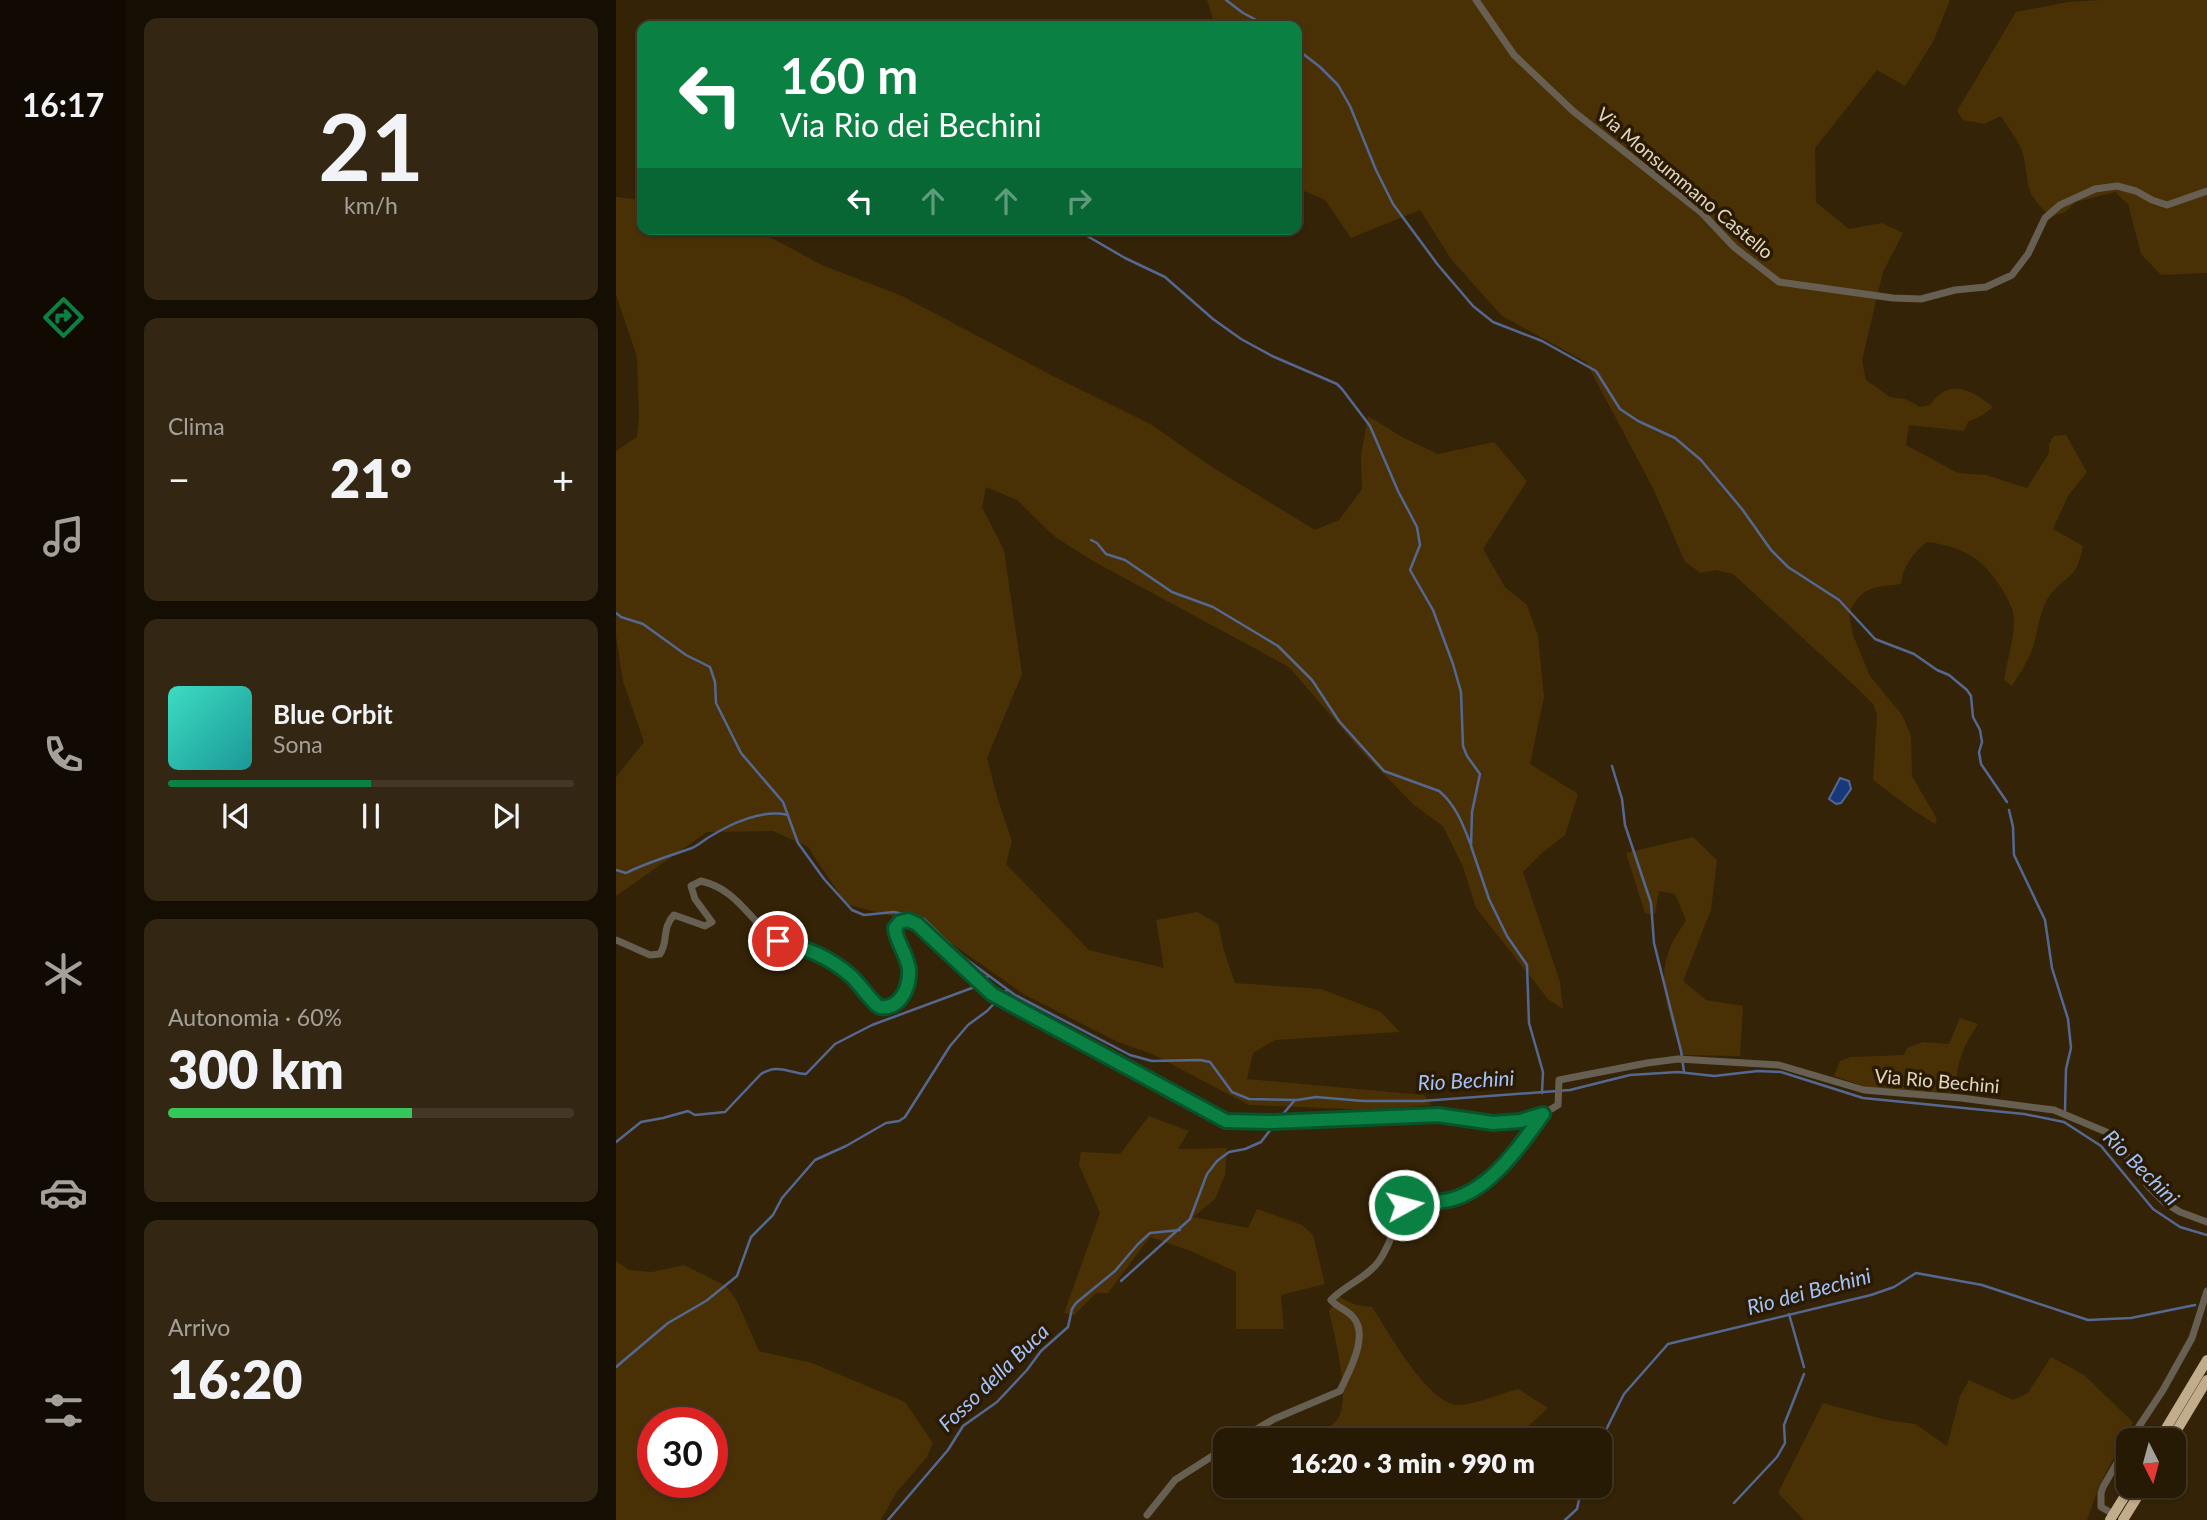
<!DOCTYPE html>
<html lang="it">
<head>
<meta charset="utf-8">
<style>
	:root { --surface:#271a04; --page:#332713; --text:#f1f3f6; --muted:#a4a19a; --line:#433826; --accent:#0b8043 }
	body { margin:0; font-family:Lato,sans-serif; background:var(--page); color:var(--text); height:100vh; display:flex; flex-direction:column; font-size:26px; white-space:nowrap }
	* { box-sizing:border-box; margin:0 }
	p { font-size:23px; color:var(--muted) }
	.icon { flex:none; width:38px; height:38px; fill:none; stroke:currentColor; stroke-width:2; stroke-linecap:round; stroke-linejoin:round }
	.map { position:relative; flex:1; overflow:hidden }
	.panel { display:flex; flex-direction:column; gap:18px; padding:18px; background:#150e02; width:490px }
	.panel>* { flex:none }
	.banner { position:absolute; left:21px; top:21px; width:665px; height:214px; border-radius:14px; box-shadow:0 2px 5px #0004,0 0 0 2px var(--line); background:#0b8043; color:#fff; overflow:hidden }
	.needle { width:46px; rotate:174deg }
	.fabs { position:absolute; left:1500px; top:1428px; display:grid; gap:14px }
	.fabs a { display:grid; place-items:center; width:70px; height:70px; border-radius:14px; background:var(--surface); box-shadow:0 2px 5px #0004,0 0 0 2px var(--line); font-size:35px }
	.speed { position:absolute; left:21px; top:1407px; display:flex; gap:14px; font-size:35px; font-weight:700; text-align:center }
	.speed>* { display:grid; place-content:center; width:91px; height:91px; border-radius:50%; background:var(--surface); box-shadow:0 2px 5px #0004,0 0 0 2px var(--line); line-height:1 }
	.speed .limit { border:10px solid #d22; background:#fff; color:#111 }
	.pin { position:absolute; display:grid; place-items:center; width:60px; height:60px; color:#fff; margin:-30px; border:4px solid #fff; border-radius:50%; box-shadow:0 2px 7px #0007 }
	.me { position:absolute; width:77px; margin:-38px; rotate:83deg; stroke-linejoin:round; filter:drop-shadow(0 0 5px #0008) }
	.turn { display:flex; align-items:center; gap:24px; height:147px; padding:0 28px; font-size:32px }
	.turn .icon { width:91px; height:91px; stroke-width:2.5 }
	.turn b { display:block; font-size:49px; line-height:60px }
	.lanes { display:flex; align-items:center; height:66px; padding:0 28px; background:#0003; justify-content:center; gap:35px; direction:ltr }
	.lanes .off { opacity:.35 }
	.big { font-size:52px; font-weight:800; line-height:1.1 }
	.panel .widget { flex:1; display:flex; flex-direction:column; justify-content:center; gap:10px; min-width:0; padding:0 24px; border-radius:14px; background:var(--page) }
	.panel .dial { align-items:center; gap:0 }
	.dial b { font-size:91px; line-height:1 }
	.song { display:flex; align-items:center; gap:21px }
	.cover { width:84px; height:84px; border-radius:10px; background:linear-gradient(135deg,hsl(170 70% 55%),hsl(180 70% 35%)) }
	.played { height:7px; border-radius:4px; background:linear-gradient(90deg,var(--accent) 50%,var(--line) 50%) }
	.keys { display:flex; justify-content:space-around; direction:ltr }
	.heat { display:flex; justify-content:space-between; align-items:center; font-size:38px; direction:ltr }
	.charge { height:10px; border-radius:5px; background:linear-gradient(90deg,#34c759 60%,var(--line) 0) }
	.trip { position:absolute; left:597px; top:1428px; width:399px; height:70px; border-radius:14px; background:var(--surface); box-shadow:0 2px 5px #0004,0 0 0 2px var(--line); font-weight:800; line-height:70px; text-align:center }
	main { display:flex; flex:1; min-height:0 }
	.dock { display:flex; flex-direction:column; width:126px; justify-content:space-around; align-items:center; background:#100a02; color:var(--muted) }
	.dock .icon { width:49px; height:49px }
	.dock .active { color:var(--accent) }
	.dock b { font-size:32px; color:var(--text) }
	.map>svg:first-child { display:block }
	.green { fill:#493105; fill-rule:evenodd }
	.water { fill:#17397c; stroke:#546892; stroke-width:2 }
	.lines { fill:none; stroke-linecap:round; stroke-linejoin:round }
	.stream { stroke:#546892; stroke-width:2.5 }
	.minor { stroke:#675f52; stroke-width:7 }
	.highway { stroke:#c1ac8c; stroke-width:10 }
	.route-casing { stroke:#07532c; stroke-width:18 }
	.route { stroke:#0b8043; stroke-width:12 }
	.labels { text-anchor:middle; stroke-width:7; stroke-linejoin:round; paint-order:stroke }
	.street-label { font-size:19px; fill:#e1d6c6; stroke:#2a1a00 }
	.water-label { font-size:21px; font-style:italic; fill:#a2c2fd; stroke:#2a1a00 }
</style>
</head>
<body>
<main>
<nav class="dock">
<b>16:17</b>
<svg class="icon active" aria-label="directions" viewBox="0 0 24 24"><path d="M12 3l9 9-9 9-9-9zM9 14v-3h6M13 9l2 2-2 2"/></svg>
<svg class="icon" aria-label="music" viewBox="0 0 24 24"><path d="M9 18V5l10-2v13"/><circle cx="6" cy="18" r="3"/><circle cx="16" cy="16" r="3"/></svg>
<svg class="icon" aria-label="phone" viewBox="0 0 24 24"><path d="M5 4h4l2 5-3 2q2 4 5 5l2-3 5 2v4C11 20 4 13 5 4z"/></svg>
<svg class="icon" aria-label="climate" viewBox="0 0 24 24"><path d="M12 3v18M4 7l16 10M4 17L20 7"/></svg>
<svg class="icon" aria-label="car" viewBox="0 0 24 24"><path d="M5 17H2v-5l4-1 3-4h7l3 4 3 1v5h-3M9 17h6M6 11h13"/><circle cx="7" cy="17" r="2"/><circle cx="17" cy="17" r="2"/></svg>
<svg class="icon" aria-label="filters" viewBox="0 0 24 24"><path d="M4 7h16M4 17h16"/><circle cx="9" cy="7" r="2"/><circle cx="15" cy="17" r="2"/></svg>
</nav>
<section class="panel">
<div class="widget dial"><b>21</b><p>km/h</p></div>
<div class="widget"><p>Clima</p>
<div class="heat"><a>−</a><b class="big">21°</b><a>+</a></div>
</div>
<div class="widget">
<div class="song"><i class="cover"></i><div><b>Blue Orbit</b><p>Sona</p></div></div>
<div class="played"></div>
<div class="keys"><svg class="icon" aria-label="previous" viewBox="0 0 24 24"><path d="M18 5L8 12l10 7zM5 5v14"/></svg><svg class="icon" aria-label="pause" viewBox="0 0 24 24"><path d="M8 5v14M16 5v14"/></svg><svg class="icon" aria-label="next" viewBox="0 0 24 24"><path d="M6 5l10 7-10 7zM19 5v14"/></svg></div>
</div>
<div class="widget"><p>Autonomia · 60%</p><b class="big">300 km</b><div class="charge"></div></div>
<div class="widget"><p>Arrivo</p><b class="big">16:20</b></div>
</section>
<div class="map">
<svg width="1591" height="1520" viewBox="0 0 1591 1520">
	<rect width="100%" height="100%" fill="#342306"/>
	<g class="green">
		<path d="M 591,0 L 1334,0 L 1317,42 L 1289,86 L 1261,70 L 1199,148 L 1200,202 L 1233,229 L 1266,223 L 1287,233 L 1267,272 L 1246,360 L 1250,380 L 1274,397 L 1289,399 L 1305,407 L 1314,405 C 1332,378 1355,389 1377,407 L 1367,415 L 1352,422 L 1348,431 L 1293,425 L 1290,445 L 1342,473 L 1370,475 L 1411,488 L 1433,453 L 1433,444 L 1438,436 L 1450,435 L 1471,472 L 1452,496 L 1437,529 L 1467,546 C 1460,581 1453,572 1434,595 C 1424,608 1422,631 1417,647 C 1412,662 1404,673 1396,686 L 1388,680 C 1391,661 1398,639 1398,620 C 1398,610 1393,603 1389,594 C 1369,560 1350,547 1311,542 C 1297,553 1287,566 1285,584 C 1257,588 1247,585 1233,613 L 1237,635 L 1254,676 L 1286,715 L 1295,736 L 1296,776 L 1321,819 L 1319,824 L 1297,810 L 1257,780 L 1261,715 L 1257,704 L 1241,688 L 1117,574 L 1100,570 L 1085,573 L 1069,562 L 1037,488 L 970,362 L 886,316 L 835,259 L 804,210 L 735,238 L 709,200 L 681,188 L 681,26 L 599,26 Z"/>
		<path d="M 1487,0 L 1591,0 L 1591,273 L 1545,275 L 1525,254 L 1512,204 L 1499,192 L 1460,202 L 1449,212 L 1435,217 C 1406,190 1415,189 1407,154 C 1404,142 1392,128 1385,116 L 1368,124 L 1347,120 L 1341,111 L 1400,12 L 1452,2 Z"/>
		<path d="M 0,197 L 26,200 L 26,229 L 139,229 L 206,265 L 286,296 L 435,375 L 536,425 L 596,467 L 699,530 L 723,520 L 746,489 L 745,456 L 752,416 L 786,437 L 822,454 L 878,442 L 911,481 L 867,549 L 889,587 L 911,605 L 922,636 L 928,697 L 914,764 L 962,794 L 949,835 L 926,853 L 907,872 L 944,982 L 947,1009 L 932,999 L 860,908 L 847,867 L 827,826 L 798,805 L 749,755 L 673,667 L 477,561 L 439,537 L 401,500 L 370,487 L 366,507 L 388,550 L 406,674 L 371,758 L 382,800 L 396,841 L 390,864 L 473,950 L 548,968 L 540,920 L 581,912 L 602,924 L 608,951 L 619,983 L 705,989 L 765,1012 L 784,1032 L 659,1040 L 637,1053 L 631,1079 L 808,1095 L 815,1105 L 755,1110 L 633,1105 L 536,1054 L 502,1042 L 409,995 L 336,944 L 283,918 L 230,904 L 192,847 L 157,831 L 91,832 L 0,896 L 0,777 L 28,742 L 7,681 L 0,636 L 0,451 L 21,437 L 23,416 L 21,357 L 0,295 Z"/>
		<path d="M 1077,837 L 1101,860 L 1095,910 L 1067,981 L 1090,1000 L 1127,1006 L 1124,1056 L 1065,1055 C 1056,1021 1039,983 1054,948 C 1058,938 1065,929 1070,920 L 1059,894 L 1043,891 L 1039,914 L 1029,913 L 1010,853 Z"/>
		<path d="M 1344,1018 L 1362,1024 C 1346,1048 1340,1064 1340,1093 L 1253,1088 L 1218,1076 L 1224,1061 L 1235,1057 L 1288,1055 L 1291,1048 L 1307,1042 L 1333,1044 Z"/>
		<path d="M 533,1116 L 573,1131 L 562,1149 L 611,1148 L 609,1175 L 599,1199 L 577,1217 L 632,1228 L 641,1209 L 686,1225 L 697,1235 L 709,1284 L 665,1295 L 668,1329 L 620,1329 L 620,1272 L 575,1251 L 534,1237 L 492,1293 L 480,1293 L 458,1315 L 448,1313 L 484,1213 L 463,1165 L 465,1152 L 504,1154 Z"/>
		<path d="M 0,1261 L 13,1270 L 36,1272 L 68,1265 L 110,1286 L 121,1301 L 143,1351 L 196,1363 L 289,1402 L 317,1443 L 311,1457 L 280,1493 L 265,1520 L 0,1520 ZM 37,1423 L 96,1423 L 96,1482 L 37,1482 Z"/>
		<path d="M 723,1297 L 740,1305 L 756,1307 C 773,1332 813,1407 844,1405 C 863,1403 884,1394 902,1389 L 932,1408 L 907,1431 L 880,1440 L 695,1440 C 703,1434 715,1428 721,1420 C 736,1400 718,1335 713,1311 Z"/>
		<path d="M 1435,1357 L 1468,1375 L 1517,1422 L 1483,1486 L 1471,1520 L 1188,1520 L 1162,1493 L 1207,1403 L 1270,1420 L 1299,1424 L 1331,1446 L 1344,1396 L 1353,1380 L 1397,1400 L 1412,1393 Z"/>
		<path d="M 666,1486 L 734,1486 C 721,1505 685,1495 667,1489 Z"/>
	</g>
	<path class="water" d="M 1224,778 L 1233,781 L 1235,789 L 1225,803 L 1220,804 L 1213,799 Z"/>
	<g class="lines">
		<g class="stream">
			<path d="M 610,0 L 627,13 L 652,26"/>
			<path d="M 681,49 L 704,67 L 722,85 L 734,106 L 760,170 L 777,204 L 822,265 L 857,306 L 877,322 L 926,341 L 980,371 L 1004,409 L 1022,421 L 1059,438 L 1085,460 L 1126,509 L 1155,550 L 1172,567 L 1223,600 L 1259,639 L 1298,654 L 1321,670 L 1333,675 L 1351,690 L 1355,696 L 1357,717 L 1364,730 L 1366,742 L 1363,752 L 1365,764 L 1391,802"/>
			<path d="M 454,229 L 466,233 L 509,258 L 549,277 L 597,319 L 625,339 L 656,356 L 721,384 L 726,389 L 754,426 L 782,491 L 801,527 L 804,545 L 794,570 L 817,610 L 837,664 L 845,692 L 847,746 L 851,756 L 864,774 L 856,812 L 855,846 L 873,899 L 891,936 L 911,965 L 913,1023 L 927,1072 L 926,1093"/>
			<path d="M 475,540 L 481,543 L 490,554 L 509,560 L 556,592 L 597,607 L 662,646 L 696,680 L 723,721 L 768,771 L 823,791 C 839,804 847,824 854,843"/>
			<path d="M 0,613 L 5,617 L 27,624 L 70,655 L 94,667 L 99,682 L 100,703 L 125,753 L 167,802 L 182,843 L 208,879 L 236,910 L 248,915 L 278,912 L 308,919 L 346,956 L 399,995 L 514,1055 L 536,1061 L 584,1060 L 594,1062 L 616,1092 L 633,1099 L 681,1100 L 700,1097 L 747,1101 L 806,1101 L 954,1090 L 1014,1075 L 1062,1072 L 1098,1076 L 1142,1071 L 1165,1072 L 1247,1098 L 1408,1114 L 1448,1122 L 1485,1146 L 1537,1209 L 1564,1227 L 1591,1235"/>
			<path d="M 996,766 L 1006,799 L 1009,825 L 1035,903 L 1038,943 L 1065,1051 L 1068,1072"/>
			<path d="M 1393,810 L 1397,827 L 1398,855 L 1429,920 L 1436,968 L 1452,1019 L 1455,1048 L 1450,1069 L 1449,1110"/>
			<path d="M 0,870 L 10,873 C 32,862 54,856 76,848 C 83,845 89,839 95,836 C 116,823 147,809 172,815"/>
			<path d="M 662,1120 L 678,1101"/>
			<path d="M 0,1142 L 25,1122 L 47,1118 L 72,1111 L 79,1115 L 109,1112 L 145,1074 C 162,1063 172,1073 190,1074 L 219,1044 L 256,1025 L 356,988 L 372,976"/>
			<path d="M 505,1281 L 574,1219 L 591,1174 L 601,1161 L 613,1152 L 629,1149 L 645,1142 L 658,1125"/>
			<path d="M 1173,1314 L 1188,1367"/>
			<path d="M 0,1367 L 52,1323 L 90,1301 L 121,1276 L 135,1237 L 157,1215 L 166,1198 L 199,1160 L 230,1146 L 270,1123 L 283,1121 L 289,1117 L 334,1046 L 352,1025 L 371,1011 L 391,990"/>
			<path d="M 865,1440 L 888,1436 L 893,1440"/>
			<path d="M 984,1442 L 1008,1394 L 1052,1344 L 1255,1295 L 1278,1287 L 1300,1273 L 1366,1285 L 1472,1320 L 1515,1318 L 1579,1305"/>
			<path d="M 1118,1503 L 1161,1457 L 1169,1443 L 1168,1425 L 1188,1374"/>
			<path d="M 272,1520 L 332,1450 L 347,1426 L 381,1402 L 411,1370 L 425,1351 L 452,1327 L 456,1309 L 460,1303 L 499,1271 L 522,1244 L 534,1233 L 564,1230"/>
			<path d="M 949,1520 L 961,1509 L 966,1486"/>
		</g>
		<g class="minor">
			<path d="M 860,0 L 898,55 L 957,111 L 1086,213 L 1118,247 L 1163,282 L 1277,298 L 1305,299 L 1339,290 L 1370,287 L 1396,275 L 1412,254 L 1429,218 L 1444,205 L 1479,189 L 1501,186 L 1520,191 L 1536,200 L 1551,205 L 1591,191"/>
			<path d="M 0,940 L 34,955 L 44,954 C 53,940 45,929 58,915 L 89,926 L 96,922 L 79,899 L 75,886 L 85,881 C 122,890 131,918 160,939 C 167,944 177,944 186,947 C 205,953 221,963 236,977 C 244,983 257,1006 265,1007 C 274,1008 281,1001 288,996 L 293,967 L 280,937 L 279,928 L 284,922 L 292,920 L 301,924 L 376,994 L 610,1121 L 656,1122 L 822,1115 L 877,1123 L 904,1121 L 927,1114 L 942,1105 L 943,1080 L 1031,1063 L 1062,1059 L 1163,1065 L 1248,1090 L 1345,1098 L 1438,1110 L 1495,1134 L 1532,1186 L 1548,1202 L 1564,1212 L 1591,1222"/>
			<path d="M 622,1440 L 658,1419 L 724,1391 C 732,1373 754,1336 737,1317 C 731,1310 722,1308 715,1300 C 729,1285 751,1278 763,1261 C 774,1246 780,1223 788,1205 L 794,1200 C 801,1200 808,1202 815,1202 C 867,1202 900,1152 927,1114"/>
			<path d="M 1514,1440 L 1547,1390 L 1576,1338 L 1591,1291"/>
			<path d="M 1492,1511 L 1485,1507 L 1485,1493 L 1487,1487 L 1512,1444"/>
			<path d="M 531,1515 L 559,1480 L 609,1448"/>
		</g>
		<g class="highway">
			<path d="M 1543,1440 L 1591,1360"/>
			<path d="M 1555,1440 L 1591,1380"/>
			<path d="M 1494,1520 L 1515,1486"/>
			<path d="M 1507,1520 L 1528,1486"/>
		</g>
	</g>
	<g class="lines">
		<g class="route-casing">
			<path id="route" d="M 162,941 C 192,949 212,956 235,976 C 242,982 259,1006 264,1007 C 285,1010 294,986 293,969 C 291,954 280,942 279,928 L 284,922 L 292,920 L 301,924 L 376,994 L 610,1121 L 656,1122 L 822,1115 L 877,1123 L 904,1121 L 927,1114 C 900,1151 867,1202 816,1202 C 808,1202 801,1200 794,1200 L 788,1205"/>
		</g>
		<use href="#route" class="route"/>
	</g>
	<g class="labels">
		<g class="street-label">
			<text transform="translate(1069 183) rotate(40)" y="7">Via Monsummano Castello</text>
			<text transform="translate(1321 1081) rotate(5)" y="7">Via Rio Bechini</text>
		</g>
		<g class="water-label">
			<text transform="translate(850 1081) rotate(-3)" y="7">Rio Bechini</text>
			<text transform="translate(1525 1168) rotate(45)" y="7">Rio Bechini</text>
			<text transform="translate(1193 1292) rotate(-15)" y="7">Rio dei Bechini</text>
			<text transform="translate(378 1378) rotate(-44)" y="7">Fosso della Buca</text>
		</g>
	</g>
</svg>
<div class="fabs">
<a><svg class="needle" viewBox="-14 -14 28 28"><path d="M0-13l5 13h-10z" fill="#e53935"/><path d="M0 13l5-13h-10z" fill="#a4a19a"/></svg></a>
</div>
<div class="speed"><div class="limit">30</div></div>
<div class="pin" style="left:162px;top:941px;background:#d93025"><svg class="icon" aria-label="arrive" viewBox="0 0 24 24"><path d="M6 21V4h12l-3 4 3 4H6"/></svg></div>
<svg class="me" style="left:788px;top:1205px" viewBox="-20 -20 40 40"><circle r="17" fill="#0b8043" stroke="#fff" stroke-width="3"/><path d="M0-11L8 9 0 5-8 9z" fill="#fff"/></svg>
<div class="trip">16:20 · 3 min · 990 m</div>
<div class="banner">
<div class="turn"><svg class="icon" aria-label="left" viewBox="0 0 24 24"><path d="M17 20v-9H6M10 6l-5 5 5 5"/></svg><div><b>160 m</b>Via Rio dei Bechini</div></div>
<div class="lanes"><svg class="icon" aria-label="left" viewBox="0 0 24 24"><path d="M17 20v-9H6M10 6l-5 5 5 5"/></svg><svg class="icon off" aria-label="ahead" viewBox="0 0 24 24"><path d="M12 20V5M6 11l6-6 6 6"/></svg><svg class="icon off" aria-label="ahead" viewBox="0 0 24 24"><path d="M12 20V5M6 11l6-6 6 6"/></svg><svg class="icon off" aria-label="right" viewBox="0 0 24 24"><path d="M7 20v-9h11M14 6l5 5-5 5"/></svg></div>
</div>
</div>
</main>
</body>
</html>
